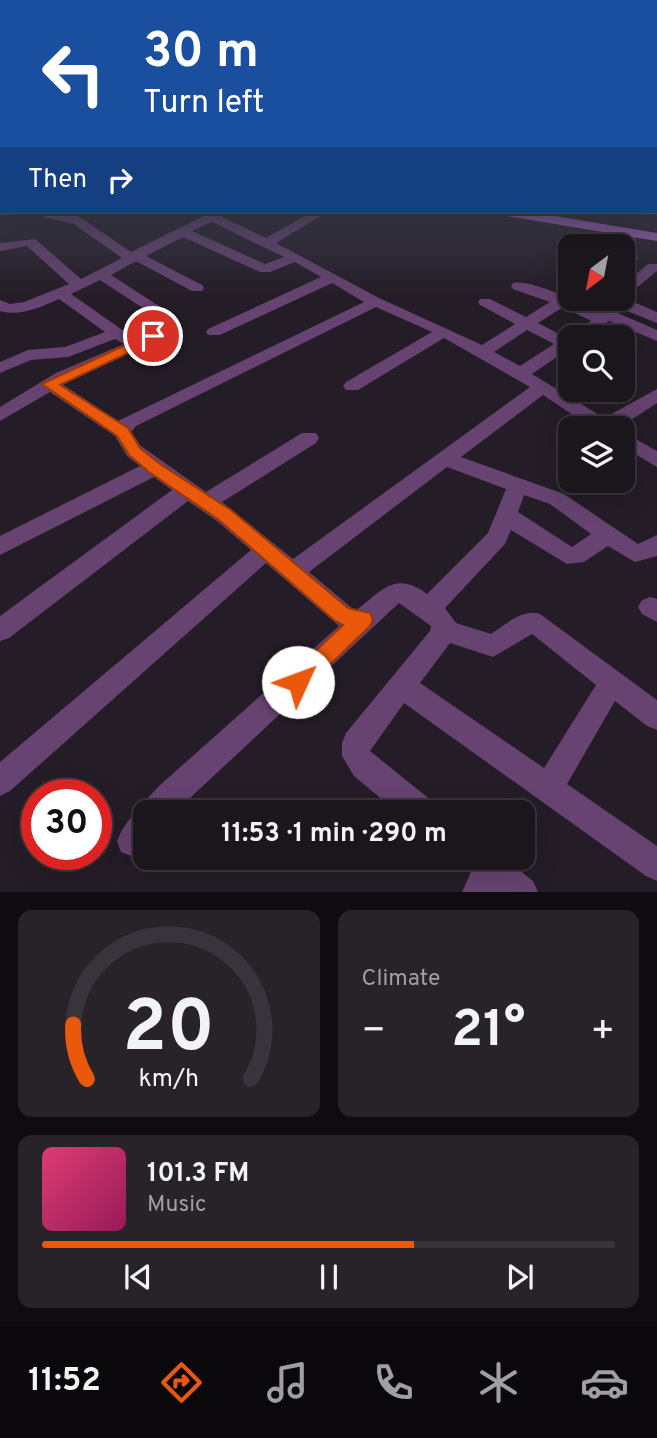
<!DOCTYPE html>
<html lang="en">
<head>
<meta charset="utf-8">
<style>
	:root { --surface:#1b151c; --page:#282229; --text:#f1f3f6; --muted:#a09fa3; --line:#39343b; --accent:#ea580c }
	body { margin:0; font-family:Overpass,sans-serif; background:var(--page); color:var(--text); height:100vh; display:flex; flex-direction:column; font-size:26px; white-space:nowrap }
	* { box-sizing:border-box; margin:0 }
	p { font-size:23px; color:var(--muted) }
	.icon { flex:none; width:38px; height:38px; fill:none; stroke:currentColor; stroke-width:2; stroke-linecap:round; stroke-linejoin:round }
	.map { position:relative; height:892px; overflow:hidden }
	.sheet { display:flex; flex-direction:column; gap:18px; padding:18px; background:#0f0c0f; flex:1 }
	.sheet>* { flex:none }
	.top-card { position:absolute; left:0px; top:0px; width:658px; height:214px; box-shadow:0 7px 28px #0002,0 0 0 2px var(--line); background:#1a4fa0; color:#fff; overflow:hidden }
	.needle { width:46px; rotate:212deg }
	.controls { position:absolute; left:558px; top:234px; display:grid; gap:14px }
	.controls a { display:grid; place-items:center; width:77px; height:77px; border-radius:14px; background:var(--surface); box-shadow:0 7px 28px #0002,0 0 0 2px var(--line); font-size:35px }
	.speed { position:absolute; left:21px; top:779px; display:flex; gap:14px; font-size:35px; font-weight:700; text-align:center }
	.speed>* { display:grid; place-content:center; width:91px; height:91px; border-radius:50%; background:var(--surface); box-shadow:0 7px 28px #0002,0 0 0 2px var(--line); line-height:1 }
	.speed .limit { border:10px solid #d22; background:#fff; color:#111 }
	.pin { position:absolute; display:grid; place-items:center; width:60px; height:60px; color:#fff; margin:-30px; border:4px solid #fff; border-radius:50%; box-shadow:0 2px 7px #0007 }
	.me { position:absolute; width:77px; margin:-38px; rotate:47deg; stroke-linejoin:round; filter:drop-shadow(0 0 5px #0008) }
	.turn { display:flex; align-items:center; gap:24px; height:147px; padding:0 28px; font-size:32px }
	.turn .icon { width:91px; height:91px; stroke-width:2.5 }
	.turn b { display:block; font-size:49px; line-height:60px }
	.then { display:flex; align-items:center; height:66px; padding:0 28px; background:#0003; gap:14px; font-size:26px }
	.big { font-size:52px; font-weight:700; line-height:1.1 }
	.sheet .tile { flex:1; display:flex; flex-direction:column; justify-content:center; gap:10px; min-width:0; padding:0 24px; border-radius:14px; background:var(--page) }
	.sheet .dial { align-items:center; gap:0 }
	.dial svg { height:182px; overflow:visible; fill:none; stroke:var(--line); stroke-width:7; stroke-linecap:round; text-anchor:middle }
	.dial text { fill:var(--text); stroke:none }
	.song { display:flex; align-items:center; gap:21px }
	.cover { width:84px; height:84px; border-radius:10px; background:linear-gradient(135deg,hsl(340 70% 55%),hsl(330 70% 35%)) }
	.played { height:7px; border-radius:4px; background:linear-gradient(90deg,var(--accent) 65%,var(--line) 65%) }
	.keys { display:flex; justify-content:space-around; direction:ltr }
	.heat { display:flex; justify-content:space-between; align-items:center; font-size:38px; direction:ltr }
	.sheet .tiles { flex:1; display:grid; gap:18px; grid-template-columns:1fr 1fr }
	.tile:last-child { grid-column:span 2 }
	.trip { position:absolute; left:133px; top:800px; width:402px; height:70px; border-radius:14px; background:var(--surface); box-shadow:0 7px 28px #0002,0 0 0 2px var(--line); font-weight:700; line-height:70px; text-align:center }
	.dock { display:flex; height:112px; justify-content:space-around; align-items:center; background:#0b080b; color:var(--muted) }
	.dock .icon { width:49px; height:49px }
	.dock .selected { color:var(--accent) }
	.dock b { font-size:32px; color:var(--text) }
	.map>svg:first-child { display:block }
	.lines { fill:none; stroke-linecap:round; stroke-linejoin:round }
	.minor { fill:#664370; fill-rule:evenodd }
	.major { fill:#ad63c1; fill-rule:evenodd }
	.route { fill:#ea580c; stroke:#983908; stroke-width:2 }
</style>
</head>
<body>
<div class="map">
<svg width="657" height="892" viewBox="0 0 657 892">
	<rect width="100%" height="100%" fill="#241c26"/>
	<g class="lines">
		<g class="minor">
			<rect x="656" y="180" width="1" height="6"/>
			<path d="M 0,192 L 2,193 L 2,200 L 0,200 Z"/>
			<path d="M 36,212 L 78,216 L 131,252 L 212,212 L 226,212 L 222,217 L 266,238 L 312,212 L 327,212 L 276,243 L 379,298 L 482,345 L 515,324 L 480,305 L 478,302 L 480,299 L 490,299 L 526,317 L 550,302 L 513,289 L 511,286 L 513,283 C 532,279 579,303 598,312 L 606,302 L 604,299 L 623,299 L 623,286 L 648,264 L 657,264 L 657,271 L 624,298 L 657,312 L 657,323 L 617,307 L 613,311 L 657,330 L 657,341 L 609,321 L 586,338 L 570,338 L 570,348 L 532,374 L 604,418 L 657,389 L 657,403 L 617,429 L 594,429 L 543,395 L 461,457 L 564,494 L 638,544 L 657,535 L 657,556 L 635,562 L 608,546 L 584,562 L 567,564 L 511,530 L 505,544 L 445,608 L 456,623 L 491,634 C 505,625 523,608 540,614 L 657,700 L 657,730 L 647,726 L 615,701 L 567,784 L 657,846 L 657,881 L 646,876 L 404,703 L 370,751 L 432,801 L 436,812 L 397,812 L 354,776 L 342,756 L 342,743 L 346,733 L 430,631 L 431,626 L 399,603 L 175,812 L 145,812 L 145,849 L 132,856 L 121,852 L 117,841 C 122,829 129,816 141,811 L 145,801 L 159,786 L 339,626 L 266,563 L 10,791 L 0,796 L 0,762 L 251,550 L 217,521 L 188,501 L 9,638 L 0,641 L 0,616 L 172,490 L 154,477 L 0,555 L 0,536 L 140,466 L 127,456 L 115,436 L 50,392 L 0,421 L 0,407 L 56,373 L 124,344 L 115,339 L 68,357 L 31,360 L 0,373 L 0,362 L 28,350 L 65,347 L 105,332 L 59,299 C 41,307 20,317 0,311 L 0,300 L 10,304 L 24,302 L 69,284 L 27,246 L 0,251 L 0,243 L 35,239 L 81,279 L 122,258 L 74,224 L 44,217 ZM 212,222 L 284,257 L 265,264 L 192,231 ZM 183,237 L 260,272 L 270,272 L 295,262 L 321,277 L 208,329 L 206,332 L 208,335 L 220,335 L 332,283 L 364,302 L 118,421 L 62,384 L 181,328 L 173,323 L 132,340 L 131,336 L 71,294 L 100,280 L 149,312 L 159,312 L 162,309 L 159,306 L 111,275 L 136,261 L 192,291 L 202,291 L 204,288 L 202,285 L 146,256 ZM 376,307 L 432,332 L 346,382 L 343,386 L 346,390 L 358,390 L 444,338 L 530,387 L 293,559 L 222,502 L 316,443 L 319,438 L 316,433 L 302,433 L 206,492 L 141,446 L 131,432 L 136,426 ZM 563,307 L 591,321 L 565,337 L 538,323 ZM 527,330 L 554,344 L 520,366 L 494,352 ZM 447,467 L 506,489 L 488,533 L 427,594 C 396,571 383,589 358,609 L 353,609 L 309,572 ZM 524,495 L 550,504 L 591,534 L 572,547 L 518,512 ZM 532,634 L 596,685 L 544,768 L 420,683 L 450,643 L 493,657 Z"/>
			<path d="M 629,228 L 635,232 L 638,259 L 631,263 L 624,259 L 623,232 Z"/>
			<path d="M 623,432 L 657,451 L 657,467 L 623,447 Z"/>
			<path d="M 650,597 L 657,599 L 657,622 L 642,614 L 638,607 L 642,600 Z"/>
			<path d="M 463,858 L 504,858 L 533,881 L 538,892 L 462,892 L 471,872 Z"/>
		</g>
		<path class="major" d="M 500,212 L 530,212 L 657,233 L 657,241 L 507,216 Z"/>
	</g>
	<linearGradient id="sky" x2="0" y2="1"><stop stop-color="#140f15"/><stop offset="0.58" stop-color="#3f4052"/><stop offset="1" stop-color="#3f4052" stop-opacity="0"/></linearGradient>
	<rect width="657" height="300" fill="url(#sky)"/>
	<path class="route" d="M 153,332 L 160,336 L 158,339 L 60,385 L 128,428 L 140,448 L 160,464 L 231,510 L 348,608 L 370,613 L 373,620 L 370,626 L 305,689 L 298,692 L 290,689 L 287,682 L 290,675 L 343,625 L 334,620 L 219,520 L 149,472 L 129,455 L 117,436 L 42,384 Z"/>
</svg>
<div class="controls">
<a><svg class="needle" viewBox="-14 -14 28 28"><path d="M0-13l5 13h-10z" fill="#e53935"/><path d="M0 13l5-13h-10z" fill="#a09fa3"/></svg></a>
<a><svg class="icon" aria-label="search" viewBox="0 0 24 24"><circle cx="10" cy="10" r="6"/><path d="M15 15l6 6"/></svg></a>
<a><svg class="icon" aria-label="layers" viewBox="0 0 24 24"><path d="M12 4l9 5-9 5-9-5zM3 14l9 5 9-5"/></svg></a>
</div>
<div class="speed"><div class="limit">30</div></div>
<div class="pin" style="left:153px;top:336px;background:#d93025"><svg class="icon" aria-label="arrive" viewBox="0 0 24 24"><path d="M6 21V4h12l-3 4 3 4H6"/></svg></div>
<svg class="me" style="left:298px;top:682px" viewBox="-20 -20 40 40"><circle r="19" fill="#fff"/><path d="M0-13L10 11 0 6-10 11z" fill="#ea580c"/></svg>
<div class="trip">11:53 · 1 min · 290 m</div>
<div class="top-card">
<div class="turn"><svg class="icon" aria-label="left" viewBox="0 0 24 24"><path d="M17 20v-9H6M10 6l-5 5 5 5"/></svg><div><b>30 m</b>Turn left</div></div>
<div class="then">Then<svg class="icon" aria-label="right" viewBox="0 0 24 24"><path d="M7 20v-9h11M14 6l5 5-5 5"/></svg></div>
</div>
</div>
<section class="sheet">
<div class="tiles">
<div class="tile dial"><svg viewBox="0 0 100 80">
<path d="M14 69A42 42 0 1 1 86 69"/>
<path d="M14 69A42 42 0 0 1 8 45" stroke="#ea580c"/>
<text x="50" y="56" font-size="32" font-weight="700">20</text>
<text x="50" y="72" font-size="11">km/h</text>
</svg></div>
<div class="tile"><p>Climate</p>
<div class="heat"><a>−</a><b class="big">21°</b><a>+</a></div>
</div>
<div class="tile">
<div class="song"><i class="cover"></i><div><b>101.3 FM</b><p>Music</p></div></div>
<div class="played"></div>
<div class="keys"><svg class="icon" aria-label="previous" viewBox="0 0 24 24"><path d="M18 5L8 12l10 7zM5 5v14"/></svg><svg class="icon" aria-label="pause" viewBox="0 0 24 24"><path d="M8 5v14M16 5v14"/></svg><svg class="icon" aria-label="next" viewBox="0 0 24 24"><path d="M6 5l10 7-10 7zM19 5v14"/></svg></div>
</div>
</div>
</section>
<nav class="dock">
<b>11:52</b>
<svg class="icon selected" aria-label="directions" viewBox="0 0 24 24"><path d="M12 3l9 9-9 9-9-9zM9 14v-3h6M13 9l2 2-2 2"/></svg>
<svg class="icon" aria-label="music" viewBox="0 0 24 24"><path d="M9 18V5l10-2v13"/><circle cx="6" cy="18" r="3"/><circle cx="16" cy="16" r="3"/></svg>
<svg class="icon" aria-label="phone" viewBox="0 0 24 24"><path d="M5 4h4l2 5-3 2q2 4 5 5l2-3 5 2v4C11 20 4 13 5 4z"/></svg>
<svg class="icon" aria-label="climate" viewBox="0 0 24 24"><path d="M12 3v18M4 7l16 10M4 17L20 7"/></svg>
<svg class="icon" aria-label="car" viewBox="0 0 24 24"><path d="M5 17H2v-5l4-1 3-4h7l3 4 3 1v5h-3M9 17h6M6 11h13"/><circle cx="7" cy="17" r="2"/><circle cx="17" cy="17" r="2"/></svg>
</nav>
</body>
</html>
